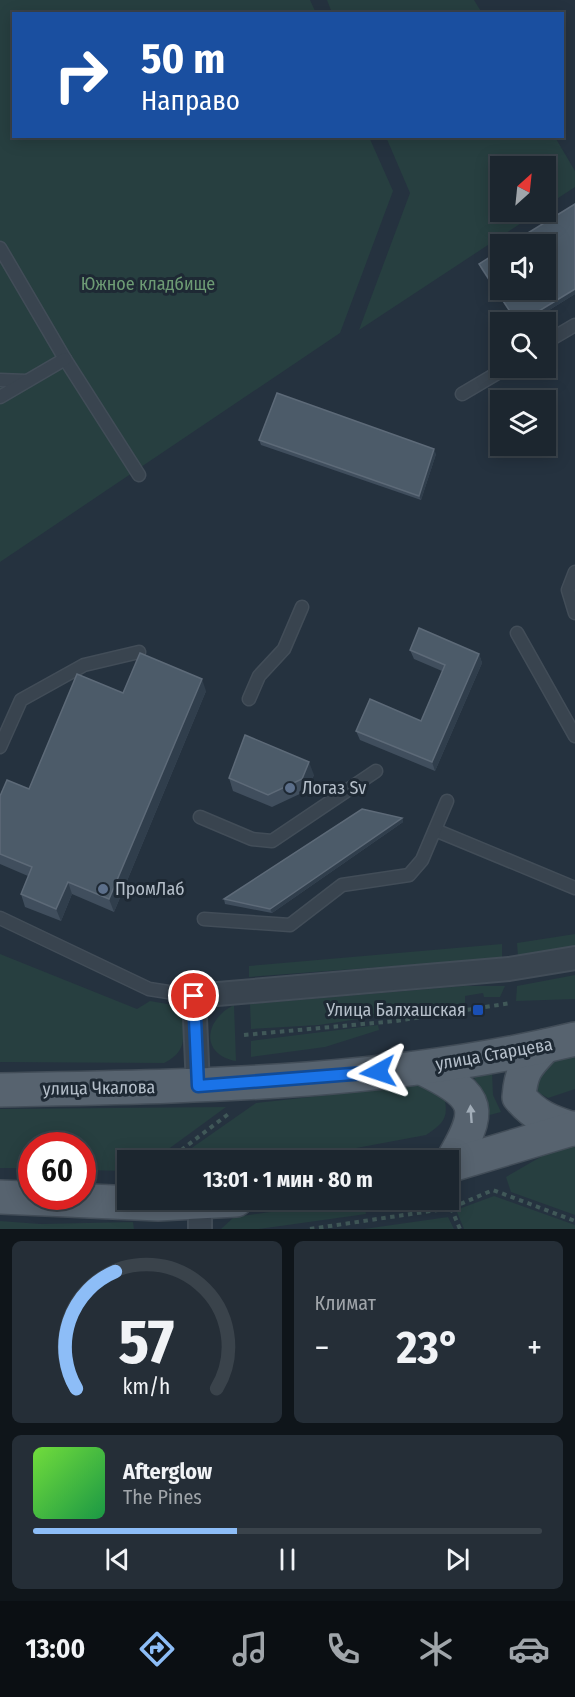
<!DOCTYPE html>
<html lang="ru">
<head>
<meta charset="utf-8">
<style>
	:root { --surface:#1c262f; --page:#252e37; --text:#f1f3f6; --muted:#a0a5aa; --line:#3a434b; --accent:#8dbdf7 }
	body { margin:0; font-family:"Fira Sans Condensed",sans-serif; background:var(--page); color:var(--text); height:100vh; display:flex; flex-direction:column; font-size:22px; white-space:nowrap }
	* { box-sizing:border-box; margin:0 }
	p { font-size:20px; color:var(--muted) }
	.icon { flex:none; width:33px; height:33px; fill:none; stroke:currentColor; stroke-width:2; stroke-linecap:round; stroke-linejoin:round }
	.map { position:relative; height:1229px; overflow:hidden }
	.details { display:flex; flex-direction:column; gap:12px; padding:12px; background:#0f151a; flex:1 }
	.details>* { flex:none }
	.banner { position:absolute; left:12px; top:12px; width:552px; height:126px; border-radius:0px; box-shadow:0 3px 15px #0003,0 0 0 2px var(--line); background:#1a4fa0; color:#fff; overflow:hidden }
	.needle { width:39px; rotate:27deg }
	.controls { position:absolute; left:490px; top:156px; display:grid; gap:12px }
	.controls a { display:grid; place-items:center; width:66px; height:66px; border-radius:0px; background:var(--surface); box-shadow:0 3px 15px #0003,0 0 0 2px var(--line); font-size:30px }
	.speed { position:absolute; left:18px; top:1132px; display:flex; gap:12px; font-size:30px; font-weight:700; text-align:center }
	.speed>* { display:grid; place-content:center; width:78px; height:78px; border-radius:50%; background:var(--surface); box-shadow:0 3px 15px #0003,0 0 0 2px var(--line); line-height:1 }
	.speed .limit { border:9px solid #d22; background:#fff; color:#111 }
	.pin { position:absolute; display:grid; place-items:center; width:51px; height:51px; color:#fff; margin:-26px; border:3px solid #fff; border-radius:50%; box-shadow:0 2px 6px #0007 }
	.me { position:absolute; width:66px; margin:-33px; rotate:265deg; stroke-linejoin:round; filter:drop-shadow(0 0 4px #0008) }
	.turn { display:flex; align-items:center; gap:21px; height:126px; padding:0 30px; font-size:27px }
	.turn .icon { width:78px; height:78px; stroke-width:2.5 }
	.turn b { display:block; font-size:42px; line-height:51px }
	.big { font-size:45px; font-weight:700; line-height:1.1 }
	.details .card { flex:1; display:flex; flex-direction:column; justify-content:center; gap:9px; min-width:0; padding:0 21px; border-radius:9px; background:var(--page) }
	.details .dial { align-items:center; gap:0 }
	.dial svg { height:156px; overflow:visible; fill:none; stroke:var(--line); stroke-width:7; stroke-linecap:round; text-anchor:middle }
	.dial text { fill:var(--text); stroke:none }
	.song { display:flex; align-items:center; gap:18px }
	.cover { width:72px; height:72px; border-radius:9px; background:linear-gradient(135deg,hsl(100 70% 55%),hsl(140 70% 35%)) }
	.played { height:6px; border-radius:3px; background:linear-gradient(90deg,var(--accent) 40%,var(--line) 40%) }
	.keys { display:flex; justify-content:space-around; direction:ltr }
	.heat { display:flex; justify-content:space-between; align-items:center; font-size:33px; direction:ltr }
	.details .tiles { flex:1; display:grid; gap:12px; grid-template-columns:1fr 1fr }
	.card:last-child { grid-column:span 2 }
	.trip { position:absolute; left:117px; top:1150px; width:342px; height:60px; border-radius:0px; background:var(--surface); box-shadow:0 3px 15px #0003,0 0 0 2px var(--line); font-weight:700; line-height:60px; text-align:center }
	.menu { display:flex; height:96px; justify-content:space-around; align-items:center; background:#0b0f13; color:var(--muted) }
	.menu .icon { width:42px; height:42px }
	.menu .on { color:var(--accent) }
	.menu b { font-size:27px; color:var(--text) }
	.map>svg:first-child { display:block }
	.green { fill:#273f40 }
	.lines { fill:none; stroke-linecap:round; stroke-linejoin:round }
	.lane-casing { stroke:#424d58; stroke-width:15 }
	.street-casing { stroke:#424d58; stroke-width:26 }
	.primary-casing { stroke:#424d58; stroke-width:36 }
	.path { stroke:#405858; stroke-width:4; stroke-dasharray:4.5 4.5; stroke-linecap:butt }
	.lane { stroke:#39444f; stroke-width:12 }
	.street { stroke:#39444f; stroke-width:22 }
	.primary { stroke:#57636f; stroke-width:33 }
	.wall { fill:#404e5d }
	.shaded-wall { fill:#303e4c }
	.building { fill:#4c5b69; stroke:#5d6a78; stroke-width:1.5 }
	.oneway { fill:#a2adb8 }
	.route-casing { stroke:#114b97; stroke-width:15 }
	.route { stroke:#1a73e8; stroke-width:10 }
	.service-dot { fill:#5c6f8a; stroke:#1e2934; stroke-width:2 }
	.transit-dot { fill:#1a4fb4; stroke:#1e2934; stroke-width:2 }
	.labels { text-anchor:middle; stroke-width:6; stroke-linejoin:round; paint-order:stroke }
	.park-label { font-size:18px; fill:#6d9b74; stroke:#1e2934 }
	.poi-label { font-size:18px; fill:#b5bfca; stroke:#1e2934; text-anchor:start }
	.street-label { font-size:18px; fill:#b5bfca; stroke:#1e2934 }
</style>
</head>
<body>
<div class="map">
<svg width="575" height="1229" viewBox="0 0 575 1229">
	<rect width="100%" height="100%" fill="#25323f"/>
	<g class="green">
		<path d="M 0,0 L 310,0 L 316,13 L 14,14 L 14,136 L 369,137 L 393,191 L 340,333 L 0,562 Z"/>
		<path d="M 327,0 L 474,0 L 482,13 L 332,13 Z"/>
		<path d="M 386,137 L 555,137 L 575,171 L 575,187 L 546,206 L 546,166 L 501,166 L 501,212 L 538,212 L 359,330 L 410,193 Z"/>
		<path d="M 575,934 L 575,948 L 518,957 L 517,943 Z"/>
		<path d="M 502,944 L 502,958 L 249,977 L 249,966 Z"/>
		<path d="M 0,954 L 137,1009 L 150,1001 L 167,1004 L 182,1011 C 183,1037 189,1050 164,1063 L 0,1062 Z"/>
		<path d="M 575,975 L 575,999 L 516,1001 L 517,986 Z"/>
		<path d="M 464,986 L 505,986 L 500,997 L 484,997 L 483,993 L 465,996 L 465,1003 L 319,1025 L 251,1029 L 250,1004 Z"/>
		<path d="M 234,1005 L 236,1061 C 199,1054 205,1019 234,1005 Z"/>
		<path d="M 378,1025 L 379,1030 L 325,1047 L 251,1057 L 251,1041 Z"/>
		<path d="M 575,1050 L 575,1089 L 548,1098 L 537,1092 L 533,1085 L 540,1061 Z"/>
		<path d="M 492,1072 L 493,1095 L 501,1112 L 482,1117 L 482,1094 L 473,1075 Z"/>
		<path d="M 419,1085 L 444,1096 C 449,1118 444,1123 426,1135 L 303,1158 L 252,1161 L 173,1161 L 256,1103 Z"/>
		<path d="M 226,1107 L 152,1161 L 128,1161 L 127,1171 L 83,1170 L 82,1146 L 32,1146 L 31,1168 L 0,1168 L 0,1109 Z"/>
		<path d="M 575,1137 L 575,1215 L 511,1192 L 506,1177 Z"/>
		<path d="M 494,1196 L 575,1225 L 575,1229 L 464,1229 L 456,1210 Z"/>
		<path d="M 292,1209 L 365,1209 L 366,1214 L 259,1229 L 221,1229 L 234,1217 Z"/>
		<path d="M 448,1217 L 454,1229 L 364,1229 Z"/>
		<path d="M 0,1221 L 40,1224 L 133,1222 L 134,1229 L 0,1229 Z"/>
	</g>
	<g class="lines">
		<g class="lane-casing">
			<g id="lane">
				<path d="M 0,248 L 65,359 L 139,475"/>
				<path d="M 546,342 L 575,325"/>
				<path d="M 0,380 L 26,381"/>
				<path d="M 462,394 L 506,368"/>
				<path d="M 0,397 L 65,359"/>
				<path d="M 575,572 L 568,590 L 575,613"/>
				<path d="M 517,633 L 575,736"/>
				<path d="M 249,699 L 259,676 L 284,649 L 302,607"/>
				<path d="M 0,747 L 21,700 L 84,665 L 139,652"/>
				<path d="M 200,817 L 252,839 L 272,841 L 376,771"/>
				<path d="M 435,830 L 575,888"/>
				<path d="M 0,918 L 149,989 L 194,996"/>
				<path d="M 204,919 L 290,925 L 342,885 L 409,875 L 422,860 L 447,801"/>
			</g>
		</g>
		<g class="street-casing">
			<g id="street">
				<path d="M 198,1086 L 194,996 L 509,969 L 575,958"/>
				<path d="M 200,1229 L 200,1203"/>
			</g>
		</g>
		<g class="primary-casing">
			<g id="primary">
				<path d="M 545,1046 C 527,1065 521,1070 519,1097 C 535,1116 550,1122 573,1129"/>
				<path d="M 422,1068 C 483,1097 483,1110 449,1166"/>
				<path d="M 0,1090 C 192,1086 387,1085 575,1039"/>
				<path d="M 448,1166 L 575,1128"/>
				<path d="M 0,1197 L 158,1204 L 236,1200"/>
			</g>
		</g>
		<g class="path">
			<path d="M 244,1035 L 396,1021 L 511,1003"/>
			<path d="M 167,1161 L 231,1112"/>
			<path d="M 451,1208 L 460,1229"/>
			<path d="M 310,1229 L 451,1208 L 493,1190 L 575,1221"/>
		</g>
		<use href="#lane" class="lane"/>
		<use href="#street" class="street"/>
		<use href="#primary" class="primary"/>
	</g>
	<g class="wall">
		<path d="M 575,204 L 575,294 L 530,322 L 516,322 L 481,269 L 479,264 Z"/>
		<path d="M 259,440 L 436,454 L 421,500 L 261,445 Z"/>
		<path d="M 410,650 L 479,654 L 482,663 L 435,771 L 360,740 L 356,731 L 421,721 L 442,671 L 414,659 Z"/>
		<path d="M 206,691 L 114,912 L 72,894 L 61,921 L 25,907 L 21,894 L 28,876 L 0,864 L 0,796 L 29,789 Z"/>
		<path d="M 314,775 L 306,791 L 272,807 L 233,791 L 229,778 Z"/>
		<path d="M 402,818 L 403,822 L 272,913 L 225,904 L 224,899 Z"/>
	</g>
	<g class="shaded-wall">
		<path d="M 575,289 L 575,294 L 530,322 L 521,322 Z"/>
		<path d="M 434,449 L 436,454 L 421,500 L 419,496 Z"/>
		<path d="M 479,654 L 482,663 L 435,771 L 432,762 Z"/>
		<path d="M 202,679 L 206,691 L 114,912 L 109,899 Z"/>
		<path d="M 309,762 L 314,775 L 306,791 L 302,779 Z"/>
		<path d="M 402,818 L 403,822 L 272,913 L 270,909 Z"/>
		<path d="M 68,882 L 72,894 L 61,921 L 56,909 Z"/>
	</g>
	<g class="building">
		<path d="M 575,204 L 575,289 L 521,322 L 517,322 L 479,264 L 501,250 L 501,290 L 546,290 L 546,244 L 510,244 Z"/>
		<path d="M 277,393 L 434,449 L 419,496 L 259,440 Z"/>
		<path d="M 419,628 L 479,654 L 432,762 L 356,731 L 370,699 L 421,721 L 445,665 L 410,650 Z"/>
		<path d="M 140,653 L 202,679 L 109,899 L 68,882 L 56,909 L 21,894 L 32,867 L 0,854 L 0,796 L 7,780 L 29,789 L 77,674 L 123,693 Z"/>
		<path d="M 245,735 L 309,762 L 302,779 L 268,795 L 229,778 Z"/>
		<path d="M 362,809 L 402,818 L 270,909 L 224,899 Z"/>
	</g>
	<defs><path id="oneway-solid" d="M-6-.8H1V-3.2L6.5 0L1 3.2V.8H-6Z" transform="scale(1.5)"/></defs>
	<use class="oneway" href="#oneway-solid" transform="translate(471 1114) rotate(-94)"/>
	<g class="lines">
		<g class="route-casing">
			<path id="route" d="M 194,996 L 198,1086 L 378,1072"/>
		</g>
		<use href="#route" class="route"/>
	</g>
	<g class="service-dot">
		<circle cx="290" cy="788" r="6"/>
		<circle cx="103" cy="889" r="6"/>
	</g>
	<rect class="transit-dot" x="472" y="1004" width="12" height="12" rx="3"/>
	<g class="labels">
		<g class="park-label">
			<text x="148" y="290">Южное кладбище</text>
		</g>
		<g class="poi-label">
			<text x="302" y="794">Логаз Sv</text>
			<text x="115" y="895">ПромЛаб</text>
			<text x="466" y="1016" text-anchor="end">Улица Балхашская</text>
		</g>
		<g class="street-label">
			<text transform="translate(494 1054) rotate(-10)" y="6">улица Старцева</text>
			<text transform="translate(99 1088) rotate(-1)" y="6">улица Чкалова</text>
		</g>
	</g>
</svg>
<div class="controls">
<a><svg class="needle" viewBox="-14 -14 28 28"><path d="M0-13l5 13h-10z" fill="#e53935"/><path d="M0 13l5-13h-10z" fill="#a0a5aa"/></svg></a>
<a><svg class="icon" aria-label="sound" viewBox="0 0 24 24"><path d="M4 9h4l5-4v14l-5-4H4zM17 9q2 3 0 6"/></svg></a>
<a><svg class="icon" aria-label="search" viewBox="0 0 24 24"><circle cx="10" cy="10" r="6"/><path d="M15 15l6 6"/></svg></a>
<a><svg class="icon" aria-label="layers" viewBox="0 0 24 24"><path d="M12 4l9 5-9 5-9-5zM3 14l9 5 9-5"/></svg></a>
</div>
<div class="speed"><div class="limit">60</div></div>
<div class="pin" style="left:194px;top:996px;background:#d93025"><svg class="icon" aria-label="arrive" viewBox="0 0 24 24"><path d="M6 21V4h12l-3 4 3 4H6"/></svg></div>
<svg class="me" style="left:378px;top:1072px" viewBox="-20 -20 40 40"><path d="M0-17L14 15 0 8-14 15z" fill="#1a73e8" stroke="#fff" stroke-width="4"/></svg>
<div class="trip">13:01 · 1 мин · 80 m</div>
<div class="banner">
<div class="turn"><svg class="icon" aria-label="right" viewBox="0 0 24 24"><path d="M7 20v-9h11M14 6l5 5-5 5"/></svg><div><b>50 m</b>Направо</div></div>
</div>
</div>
<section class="details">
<div class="tiles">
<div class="card dial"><svg viewBox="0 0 100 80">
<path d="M14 69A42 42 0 1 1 86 69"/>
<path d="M14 69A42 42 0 0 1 34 9" stroke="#8dbdf7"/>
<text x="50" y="56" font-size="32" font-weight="700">57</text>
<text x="50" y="72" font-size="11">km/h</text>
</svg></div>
<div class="card"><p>Климат</p>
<div class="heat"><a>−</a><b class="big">23°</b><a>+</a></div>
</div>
<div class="card">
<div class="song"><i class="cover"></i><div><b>Afterglow</b><p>The Pines</p></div></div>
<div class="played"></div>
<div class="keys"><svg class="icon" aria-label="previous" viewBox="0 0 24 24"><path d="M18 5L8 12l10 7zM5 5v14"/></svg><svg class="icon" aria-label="pause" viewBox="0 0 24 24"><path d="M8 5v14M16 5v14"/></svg><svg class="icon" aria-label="next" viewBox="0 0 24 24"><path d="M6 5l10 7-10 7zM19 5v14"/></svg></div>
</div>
</div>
</section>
<nav class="menu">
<b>13:00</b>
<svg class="icon on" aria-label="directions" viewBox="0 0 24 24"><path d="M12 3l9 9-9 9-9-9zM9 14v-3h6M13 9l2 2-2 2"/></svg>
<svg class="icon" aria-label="music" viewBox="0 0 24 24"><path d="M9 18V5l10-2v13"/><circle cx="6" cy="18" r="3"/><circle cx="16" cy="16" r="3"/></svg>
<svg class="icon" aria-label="phone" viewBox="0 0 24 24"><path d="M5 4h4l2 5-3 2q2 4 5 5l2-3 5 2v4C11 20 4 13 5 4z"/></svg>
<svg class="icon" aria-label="climate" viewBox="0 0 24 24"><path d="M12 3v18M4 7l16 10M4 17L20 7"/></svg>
<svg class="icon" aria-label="car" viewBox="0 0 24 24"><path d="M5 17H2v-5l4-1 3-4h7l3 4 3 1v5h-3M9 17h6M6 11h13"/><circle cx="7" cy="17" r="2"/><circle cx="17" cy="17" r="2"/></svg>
</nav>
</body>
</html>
